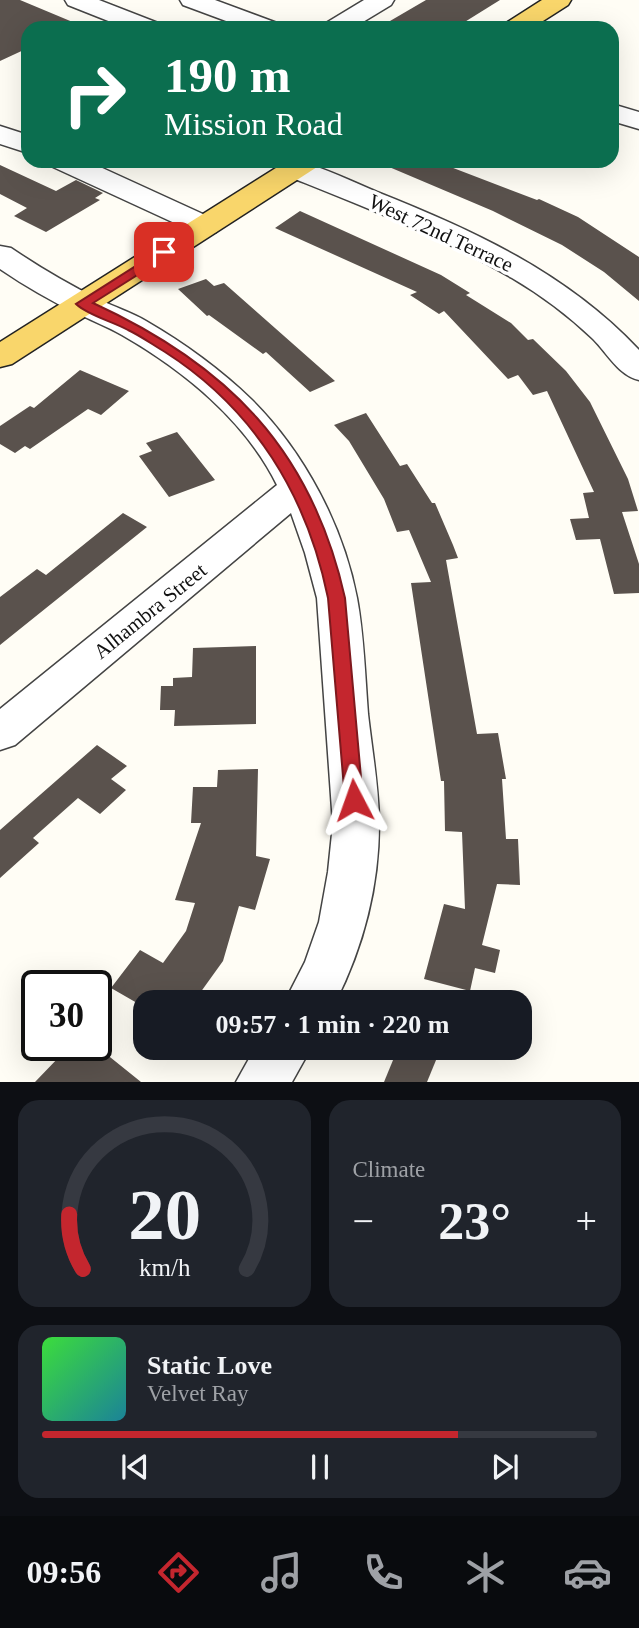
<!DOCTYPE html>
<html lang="en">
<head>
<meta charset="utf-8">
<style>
	:root { --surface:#171b24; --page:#20242c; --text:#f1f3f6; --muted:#9ea1a6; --line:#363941; --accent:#c4262e }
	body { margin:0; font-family:Georgia,serif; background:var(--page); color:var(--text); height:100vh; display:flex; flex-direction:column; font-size:26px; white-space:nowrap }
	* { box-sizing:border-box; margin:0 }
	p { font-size:23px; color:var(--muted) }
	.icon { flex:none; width:38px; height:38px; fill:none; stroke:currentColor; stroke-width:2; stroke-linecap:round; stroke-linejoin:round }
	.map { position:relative; height:1082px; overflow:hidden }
	.drawer { display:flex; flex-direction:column; gap:18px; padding:18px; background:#0d0f14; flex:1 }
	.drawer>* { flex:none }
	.guide { position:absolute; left:21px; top:21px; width:598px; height:147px; border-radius:21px; box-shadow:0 7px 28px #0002; background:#0b6e4f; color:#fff; overflow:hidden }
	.speed { position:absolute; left:21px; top:970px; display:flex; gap:14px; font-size:35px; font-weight:700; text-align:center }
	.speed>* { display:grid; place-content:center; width:91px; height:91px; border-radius:50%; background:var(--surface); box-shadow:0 7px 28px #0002; line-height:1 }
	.speed .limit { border:4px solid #111; border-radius:10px; background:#fff; color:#111 }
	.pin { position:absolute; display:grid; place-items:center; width:60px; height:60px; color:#fff; margin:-30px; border-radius:14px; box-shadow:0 4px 10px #0006 }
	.me { position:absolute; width:77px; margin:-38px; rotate:356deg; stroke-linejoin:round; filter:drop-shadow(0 0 5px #0008) }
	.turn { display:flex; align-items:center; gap:24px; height:147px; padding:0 28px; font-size:32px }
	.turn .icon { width:91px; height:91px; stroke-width:2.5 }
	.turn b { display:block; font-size:49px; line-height:60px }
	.big { font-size:52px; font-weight:600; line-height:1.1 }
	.drawer .card { flex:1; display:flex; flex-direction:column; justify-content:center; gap:10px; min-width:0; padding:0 24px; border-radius:21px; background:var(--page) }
	.drawer .dial { align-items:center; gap:0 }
	.dial svg { height:182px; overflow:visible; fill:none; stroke:var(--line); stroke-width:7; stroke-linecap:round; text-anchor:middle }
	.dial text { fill:var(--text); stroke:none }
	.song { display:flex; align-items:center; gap:21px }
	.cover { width:84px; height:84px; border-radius:10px; background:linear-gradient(135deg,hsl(120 70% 55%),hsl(190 70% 35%)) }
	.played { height:7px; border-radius:4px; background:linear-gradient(90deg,var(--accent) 75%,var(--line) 75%) }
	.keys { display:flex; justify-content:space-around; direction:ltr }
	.heat { display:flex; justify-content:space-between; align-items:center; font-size:38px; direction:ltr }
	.drawer .tiles { flex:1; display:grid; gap:18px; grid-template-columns:1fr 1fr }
	.card:last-child { grid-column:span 2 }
	.trip { position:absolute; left:133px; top:990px; width:399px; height:70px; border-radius:21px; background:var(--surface); box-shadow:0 7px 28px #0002; font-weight:600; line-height:70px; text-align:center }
	.menu { display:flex; height:112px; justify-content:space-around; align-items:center; background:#090b0e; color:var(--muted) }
	.menu .icon { width:49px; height:49px }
	.menu .on { color:var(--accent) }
	.menu b { font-size:32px; color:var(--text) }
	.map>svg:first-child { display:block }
	.building { fill:#5a524d }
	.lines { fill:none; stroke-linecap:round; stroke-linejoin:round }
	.minor-casing { stroke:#444; stroke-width:3 }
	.major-casing { stroke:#222; stroke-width:3 }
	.minor { fill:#fff; fill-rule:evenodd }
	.major { fill:#f9d66b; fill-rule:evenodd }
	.route { fill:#c4262e; stroke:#7f191e; stroke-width:2 }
	.labels { text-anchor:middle; stroke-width:7; stroke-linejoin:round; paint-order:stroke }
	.street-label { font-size:21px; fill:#111; stroke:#fff }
</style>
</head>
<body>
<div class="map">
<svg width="639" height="1082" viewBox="0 0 639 1082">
	<rect width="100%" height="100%" fill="#fffdf5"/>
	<g class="building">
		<path d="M 0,0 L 20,0 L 87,28 L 28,28 L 28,48 L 0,61 Z"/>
		<path d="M 426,0 L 500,0 L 455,28 L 378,28 Z"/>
		<path d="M 375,161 L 435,161 L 537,200 L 539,199 L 578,217 L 639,257 L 639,301 L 604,272 L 562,245 L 493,211 Z"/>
		<path d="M 0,165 L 56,191 L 76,180 L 103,193 L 95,198 L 100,200 L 46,232 L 14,216 L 27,208 L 0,194 Z"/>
		<path d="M 300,211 L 441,275 L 470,293 L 466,295 L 511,323 L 528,340 L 533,339 L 566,371 L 590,402 L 628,479 L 638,511 L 622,512 L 639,564 L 639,593 L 614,594 L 600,539 L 576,540 L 570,519 L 589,518 L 583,493 L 594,492 L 547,391 L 533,395 L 518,375 L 508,379 L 444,311 L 439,314 L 410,295 L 417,292 L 275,228 Z"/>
		<path d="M 206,279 L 214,286 L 224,283 L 335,381 L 310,392 L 266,352 L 263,354 L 209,315 L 207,316 L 178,289 Z"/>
		<path d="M 80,370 L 129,391 L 101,415 L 88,409 L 30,449 L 25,446 L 15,453 L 0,444 L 0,426 L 30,406 L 34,408 Z"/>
		<path d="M 366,413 L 400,466 L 407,464 L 432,503 L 435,503 L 453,545 L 458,558 L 446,560 L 477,734 L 498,733 L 506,779 L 502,779 L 506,839 L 518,839 L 520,885 L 497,884 L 482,945 L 500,950 L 495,973 L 475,968 L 470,991 L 424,979 L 444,904 L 465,909 L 462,832 L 445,831 L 444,781 L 441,781 L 411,583 L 431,582 L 409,530 L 397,532 L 384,499 L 349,441 L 334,425 Z"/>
		<path d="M 177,432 L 215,480 L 169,497 L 139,456 L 152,451 L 146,443 Z"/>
		<path d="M 123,513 L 147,527 L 0,645 L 0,597 L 37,569 L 46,575 Z"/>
		<path d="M 256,646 L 256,724 L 174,726 L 175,710 L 160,710 L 161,686 L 173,686 L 173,678 L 192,677 L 193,648 Z"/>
		<path d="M 97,745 L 127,766 L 111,779 L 126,790 L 100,814 L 78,798 L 33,838 L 39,843 L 0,878 L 0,830 Z"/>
		<path d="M 258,769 L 256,856 L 270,859 L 255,910 L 239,906 L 223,961 L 200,993 L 195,992 L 188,1003 L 137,1003 L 111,988 L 140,950 L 163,963 L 186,931 L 195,903 L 175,900 L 201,823 L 191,823 L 193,787 L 217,787 L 218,770 Z"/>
		<path d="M 78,1045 L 95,1045 L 141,1082 L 35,1082 L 61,1055 L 68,1055 Z"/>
		<path d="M 398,1048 L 441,1048 L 427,1082 L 384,1082 Z"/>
	</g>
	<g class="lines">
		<g class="minor-casing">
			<g id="minor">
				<path d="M 65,0 L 99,0 L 158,23 L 162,28 L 126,28 L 68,5 Z"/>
				<path d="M 180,0 L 215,0 L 277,23 L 281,28 L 245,28 L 183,5 Z"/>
				<path d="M 364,0 L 394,0 L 391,5 L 353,28 L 322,28 L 326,23 Z"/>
				<path d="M 612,104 L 639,112 L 639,129 L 612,121 Z"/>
				<path d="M 0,126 L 28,135 L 28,153 L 0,144 Z"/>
				<path d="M 49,161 L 87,161 L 216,220 L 220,226 L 216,232 L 205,235 L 194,232 L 53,167 Z"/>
				<path d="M 298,161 C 325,168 351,181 377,192 C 473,230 567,273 639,350 L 639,380 C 618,375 608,354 593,339 C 569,316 541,295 512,278 C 440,236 362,206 285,175 L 281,169 L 285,163 Z"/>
				<path d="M 0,246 L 11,248 C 39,267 68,284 98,299 C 114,307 131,312 146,321 C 184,343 220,369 252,400 C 304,452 343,525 357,598 C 364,635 365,676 368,714 C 372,750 379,788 379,824 C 379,886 363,948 335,1003 L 284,1003 L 305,962 L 319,922 L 328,872 L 333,824 L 317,598 L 305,553 L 291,513 L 15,745 L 0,750 L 0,709 L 277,485 C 245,420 183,370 122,335 C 108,327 93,321 78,314 C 51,301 25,286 0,269 Z"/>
				<path d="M 255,1048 L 311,1048 L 292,1082 L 236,1082 Z"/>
			</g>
		</g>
		<g class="major-casing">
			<g id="major">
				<path d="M 542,0 L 571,0 L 568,5 L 532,28 L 502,28 L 506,23 Z"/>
				<path d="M 287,161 L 321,161 L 317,167 L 12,364 L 0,367 L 0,342 Z"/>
			</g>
		</g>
		<use href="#minor" class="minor"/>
		<use href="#major" class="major"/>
	</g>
	<path class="route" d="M 164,248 L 171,252 L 169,255 L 93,303 C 228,365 312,450 345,598 L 363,800 L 360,805 L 354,807 L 347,805 L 345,800 L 328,598 C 307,495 254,409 165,352 C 153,345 141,336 128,330 C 112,321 89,316 76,304 Z"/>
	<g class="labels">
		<g class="street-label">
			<text transform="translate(441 233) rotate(25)" y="7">West 72nd Terrace</text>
			<text transform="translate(150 611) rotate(-39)" y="7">Alhambra Street</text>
		</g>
	</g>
</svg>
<div class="speed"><div class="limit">30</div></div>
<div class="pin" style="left:164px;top:252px;background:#d93025"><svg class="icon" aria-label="arrive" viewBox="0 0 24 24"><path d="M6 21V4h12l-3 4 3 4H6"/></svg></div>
<svg class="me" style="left:354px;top:800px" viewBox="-20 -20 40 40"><path d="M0-17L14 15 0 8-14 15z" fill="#c4262e" stroke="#fff" stroke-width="4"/></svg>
<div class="trip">09:57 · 1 min · 220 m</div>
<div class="guide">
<div class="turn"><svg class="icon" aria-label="right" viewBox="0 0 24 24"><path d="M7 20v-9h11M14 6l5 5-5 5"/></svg><div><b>190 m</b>Mission Road</div></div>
</div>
</div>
<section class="drawer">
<div class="tiles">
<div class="card dial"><svg viewBox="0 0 100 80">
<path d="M14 69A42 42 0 1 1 86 69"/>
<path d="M14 69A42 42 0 0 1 8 45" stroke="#c4262e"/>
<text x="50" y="56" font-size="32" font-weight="700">20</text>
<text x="50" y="72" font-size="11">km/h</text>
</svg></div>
<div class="card"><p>Climate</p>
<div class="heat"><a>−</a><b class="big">23°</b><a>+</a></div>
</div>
<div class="card">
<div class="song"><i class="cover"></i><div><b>Static Love</b><p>Velvet Ray</p></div></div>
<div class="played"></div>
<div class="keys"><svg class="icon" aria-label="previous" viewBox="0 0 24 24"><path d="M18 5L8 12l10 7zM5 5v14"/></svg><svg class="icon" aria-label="pause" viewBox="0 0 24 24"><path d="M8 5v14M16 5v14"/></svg><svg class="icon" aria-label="next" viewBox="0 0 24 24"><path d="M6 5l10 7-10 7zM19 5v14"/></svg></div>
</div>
</div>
</section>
<nav class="menu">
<b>09:56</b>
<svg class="icon on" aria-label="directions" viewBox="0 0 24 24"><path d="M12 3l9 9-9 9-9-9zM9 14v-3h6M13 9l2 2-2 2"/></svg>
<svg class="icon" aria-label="music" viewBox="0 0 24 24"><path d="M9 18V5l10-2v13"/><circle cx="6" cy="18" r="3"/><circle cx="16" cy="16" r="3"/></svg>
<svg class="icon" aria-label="phone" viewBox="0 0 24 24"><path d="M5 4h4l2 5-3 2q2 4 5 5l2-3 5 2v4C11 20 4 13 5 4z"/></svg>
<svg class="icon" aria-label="climate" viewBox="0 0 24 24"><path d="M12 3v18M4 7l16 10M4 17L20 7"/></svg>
<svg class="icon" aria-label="car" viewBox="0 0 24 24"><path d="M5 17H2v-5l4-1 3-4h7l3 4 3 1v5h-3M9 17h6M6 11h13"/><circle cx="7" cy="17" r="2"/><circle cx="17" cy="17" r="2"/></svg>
</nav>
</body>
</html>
